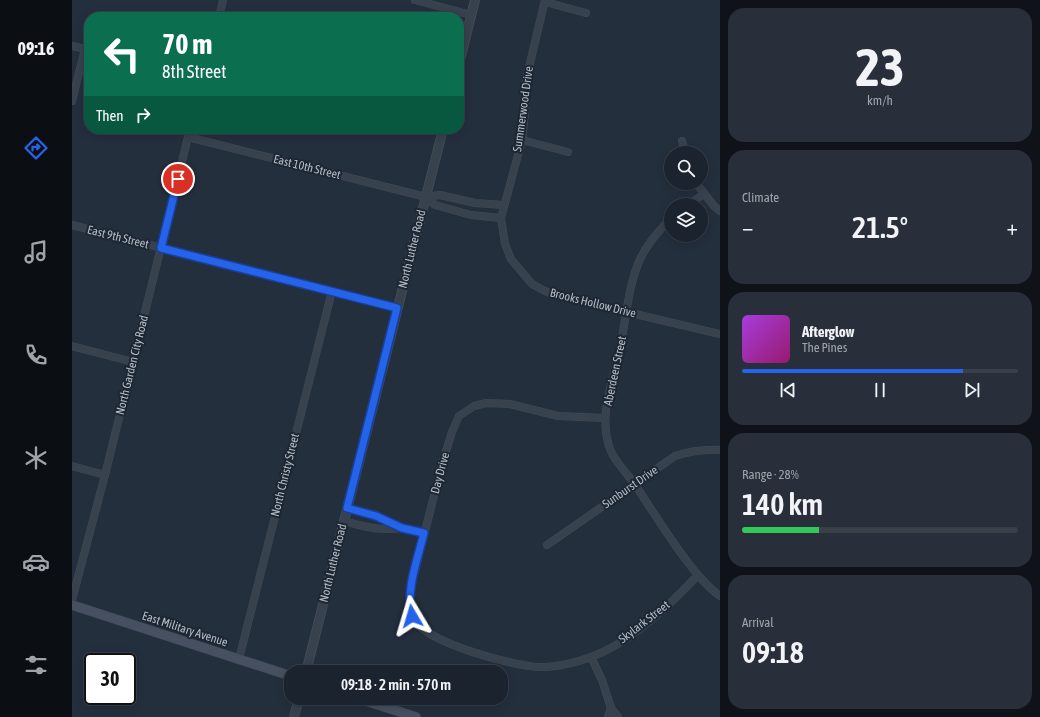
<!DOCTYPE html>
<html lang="en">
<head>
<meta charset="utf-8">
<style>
	:root { --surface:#1b232e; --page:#282f3a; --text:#f1f3f6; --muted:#a0a4aa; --line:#39404a; --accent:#2563eb }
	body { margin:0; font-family:"Asap Condensed",sans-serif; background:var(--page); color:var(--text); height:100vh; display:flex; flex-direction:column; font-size:15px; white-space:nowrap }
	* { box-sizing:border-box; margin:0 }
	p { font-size:13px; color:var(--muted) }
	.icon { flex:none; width:22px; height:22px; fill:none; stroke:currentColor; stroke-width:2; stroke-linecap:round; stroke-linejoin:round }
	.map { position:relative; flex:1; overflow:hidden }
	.side { display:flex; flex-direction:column; gap:8px; padding:8px; background:#0f1319; width:320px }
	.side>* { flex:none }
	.top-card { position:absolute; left:12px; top:12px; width:380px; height:122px; border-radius:16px; box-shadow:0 2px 10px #0003,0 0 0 1px var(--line); background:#0b6e4f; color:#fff; overflow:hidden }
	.fabs { position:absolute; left:592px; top:146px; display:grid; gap:8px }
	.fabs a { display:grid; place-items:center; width:44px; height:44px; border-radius:50%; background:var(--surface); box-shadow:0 2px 10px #0003,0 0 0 1px var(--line); font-size:20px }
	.speed { position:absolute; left:12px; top:653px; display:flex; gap:8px; font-size:20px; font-weight:700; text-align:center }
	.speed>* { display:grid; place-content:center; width:52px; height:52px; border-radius:50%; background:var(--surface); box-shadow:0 2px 10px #0003,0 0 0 1px var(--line); line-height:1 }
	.speed .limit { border:2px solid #111; border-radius:6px; background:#fff; color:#111 }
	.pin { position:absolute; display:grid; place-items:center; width:34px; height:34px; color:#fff; margin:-17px; border:2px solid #fff; border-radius:50%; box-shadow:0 1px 4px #0007 }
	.me { position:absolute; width:44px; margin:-22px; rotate:353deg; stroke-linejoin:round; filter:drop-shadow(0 0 3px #0008) }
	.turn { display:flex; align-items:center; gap:14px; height:84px; padding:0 12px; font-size:18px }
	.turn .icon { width:52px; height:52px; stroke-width:2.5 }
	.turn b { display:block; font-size:28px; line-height:34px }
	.then { display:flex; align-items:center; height:38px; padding:0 12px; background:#0003; gap:8px; font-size:15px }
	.big { font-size:30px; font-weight:600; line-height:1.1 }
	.side .widget { flex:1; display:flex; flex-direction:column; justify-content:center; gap:6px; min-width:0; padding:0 14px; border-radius:16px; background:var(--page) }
	.side .dial { align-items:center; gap:0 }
	.dial b { font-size:52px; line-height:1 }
	.song { display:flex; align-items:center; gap:12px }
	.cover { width:48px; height:48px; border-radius:6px; background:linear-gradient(135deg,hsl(280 70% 55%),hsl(320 70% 35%)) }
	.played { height:4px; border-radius:2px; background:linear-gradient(90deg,var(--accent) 80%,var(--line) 80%) }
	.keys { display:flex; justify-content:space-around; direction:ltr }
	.heat { display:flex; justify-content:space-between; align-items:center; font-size:22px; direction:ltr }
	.charge { height:6px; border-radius:3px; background:linear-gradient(90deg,#34c759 28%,var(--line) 0) }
	.trip { position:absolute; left:212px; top:665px; width:224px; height:40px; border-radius:16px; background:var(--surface); box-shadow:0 2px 10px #0003,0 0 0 1px var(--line); font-weight:600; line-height:40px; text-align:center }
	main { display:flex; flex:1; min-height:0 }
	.tab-bar { display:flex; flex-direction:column; width:72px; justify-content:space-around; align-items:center; background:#0b0e12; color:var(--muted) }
	.tab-bar .icon { width:28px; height:28px }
	.tab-bar .selected { color:var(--accent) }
	.tab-bar b { font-size:18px; color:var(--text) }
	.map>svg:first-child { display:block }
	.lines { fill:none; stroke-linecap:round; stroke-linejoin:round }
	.minor-casing { stroke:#414a57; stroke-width:8 }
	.tertiary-casing { stroke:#414a57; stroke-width:10 }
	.secondary-casing { stroke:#414a57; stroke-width:10 }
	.minor { stroke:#38414e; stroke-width:7 }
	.tertiary { stroke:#38414e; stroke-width:8 }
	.secondary { stroke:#465061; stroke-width:9 }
	.route-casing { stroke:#184099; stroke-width:10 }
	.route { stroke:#2563eb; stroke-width:7 }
	.labels { text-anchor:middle; stroke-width:4; stroke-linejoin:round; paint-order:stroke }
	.street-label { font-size:12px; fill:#b4bcc9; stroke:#1d2633 }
</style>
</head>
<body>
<main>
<nav class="tab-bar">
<b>09:16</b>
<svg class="icon selected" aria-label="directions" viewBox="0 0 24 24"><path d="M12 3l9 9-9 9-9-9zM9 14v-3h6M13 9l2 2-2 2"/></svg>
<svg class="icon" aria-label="music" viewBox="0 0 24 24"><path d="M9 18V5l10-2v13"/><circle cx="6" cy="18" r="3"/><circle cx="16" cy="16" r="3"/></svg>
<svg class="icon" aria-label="phone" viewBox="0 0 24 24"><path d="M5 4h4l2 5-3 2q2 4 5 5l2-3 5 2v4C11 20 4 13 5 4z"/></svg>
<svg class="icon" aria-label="climate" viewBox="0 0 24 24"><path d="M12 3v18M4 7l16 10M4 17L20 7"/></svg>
<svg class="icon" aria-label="car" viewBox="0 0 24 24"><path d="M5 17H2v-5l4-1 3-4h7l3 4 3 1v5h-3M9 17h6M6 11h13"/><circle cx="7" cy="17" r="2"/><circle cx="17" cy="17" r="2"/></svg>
<svg class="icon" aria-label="filters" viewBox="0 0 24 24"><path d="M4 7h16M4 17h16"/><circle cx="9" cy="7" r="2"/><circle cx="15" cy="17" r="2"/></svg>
</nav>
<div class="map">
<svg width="648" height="717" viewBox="0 0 648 717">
	<rect width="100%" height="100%" fill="#242f3e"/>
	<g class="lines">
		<g class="minor-casing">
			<g id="minor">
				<path d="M 343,0 L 399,15"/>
				<path d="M 473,0 L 454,80 L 453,112 L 450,140 L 429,218 L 433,244 L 439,259 L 460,284 L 473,291 L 483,295 L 648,334"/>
				<path d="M 473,2 L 514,13"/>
				<path d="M 147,17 L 151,0"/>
				<path d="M 0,46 L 17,50"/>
				<path d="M 0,101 L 13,49"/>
				<path d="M 116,137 L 354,197 L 368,195 L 403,203 L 432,205"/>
				<path d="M 450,140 L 496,152"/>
				<path d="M 610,141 L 613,153"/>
				<path d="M 624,183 L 642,206 L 648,211"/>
				<path d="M 354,197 L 363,205 L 399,215 L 429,218"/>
				<path d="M 616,205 L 632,194"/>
				<path d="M 599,218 C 586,232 573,246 566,264 C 556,290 554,317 549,344 C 543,378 526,411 537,446 C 541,460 555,473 564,486 C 584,516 602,547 626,575 C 633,583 639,590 648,596"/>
				<path d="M 0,225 L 325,308"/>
				<path d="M 0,346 L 61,362"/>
				<path d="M 533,418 L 486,416 L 438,404 L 414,403 L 402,406 L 387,416 L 380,432 L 370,464 L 340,583 C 338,596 336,609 343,621 C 356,643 446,668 471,667 C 485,667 506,662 519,657 C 558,643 598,605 626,575"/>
				<path d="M 0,466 L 33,475"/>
				<path d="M 275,508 L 304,515 L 331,528 L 352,533"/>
				<path d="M 272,521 C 294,527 307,531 330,528"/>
				<path d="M 475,545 L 603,456 C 619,451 631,449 648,450"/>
				<path d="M 0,600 L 33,475 L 118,129"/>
				<path d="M 519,657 L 530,680 L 539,708 L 546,717"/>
				<path d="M 167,659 L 260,291"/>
				<path d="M 536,717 L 539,708"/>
			</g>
		</g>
		<g class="tertiary-casing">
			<g id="tertiary">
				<path d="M 387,64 L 403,0"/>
				<path d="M 234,672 L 371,129"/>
				<path d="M 222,717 L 227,698"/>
			</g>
		</g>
		<g class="secondary-casing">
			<g id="secondary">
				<path d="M 0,605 L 219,676"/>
				<path d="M 285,698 L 344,717"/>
			</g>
		</g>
		<use href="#minor" class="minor"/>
		<use href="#tertiary" class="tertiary"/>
		<use href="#secondary" class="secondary"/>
	</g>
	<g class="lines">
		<g class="route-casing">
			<path id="route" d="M 106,179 L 89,248 L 325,308 L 275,508 L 304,516 L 330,528 L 352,533 C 346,558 333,591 340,616"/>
		</g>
		<use href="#route" class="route"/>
	</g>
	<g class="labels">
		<g class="street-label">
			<text transform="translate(451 109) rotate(-82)" y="4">Summerwood Drive</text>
			<text transform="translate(235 167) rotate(14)" y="4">East 10th Street</text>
			<text transform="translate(46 237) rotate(14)" y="4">East 9th Street</text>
			<text transform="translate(340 249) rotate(-76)" y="4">North Luther Road</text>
			<text transform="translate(521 303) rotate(14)" y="4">Brooks Hollow Drive</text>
			<text transform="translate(60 365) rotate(-76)" y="4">North Garden City Road</text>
			<text transform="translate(543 371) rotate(-78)" y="4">Aberdeen Street</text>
			<text transform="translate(368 473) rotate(-75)" y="4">Day Drive</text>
			<text transform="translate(213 475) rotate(-76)" y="4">North Christy Street</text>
			<text transform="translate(558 487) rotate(-35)" y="4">Sunburst Drive</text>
			<text transform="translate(261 563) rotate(-76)" y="4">North Luther Road</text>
			<text transform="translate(572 622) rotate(-38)" y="4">Skylark Street</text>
			<text transform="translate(113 629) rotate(18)" y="4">East Military Avenue</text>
		</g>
	</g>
</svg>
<div class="fabs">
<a><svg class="icon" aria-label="search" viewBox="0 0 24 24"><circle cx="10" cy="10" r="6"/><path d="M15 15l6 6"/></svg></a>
<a><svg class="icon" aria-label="layers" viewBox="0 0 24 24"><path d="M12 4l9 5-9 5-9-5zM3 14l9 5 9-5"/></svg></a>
</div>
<div class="speed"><div class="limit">30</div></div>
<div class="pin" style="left:106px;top:179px;background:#d93025"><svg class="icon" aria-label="arrive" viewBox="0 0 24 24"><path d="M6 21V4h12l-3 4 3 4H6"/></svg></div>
<svg class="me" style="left:340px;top:616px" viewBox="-20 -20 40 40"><path d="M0-17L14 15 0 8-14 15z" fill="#2563eb" stroke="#fff" stroke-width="4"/></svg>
<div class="trip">09:18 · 2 min · 570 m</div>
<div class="top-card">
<div class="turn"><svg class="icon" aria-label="left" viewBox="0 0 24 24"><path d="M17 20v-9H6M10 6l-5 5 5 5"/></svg><div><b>70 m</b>8th Street</div></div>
<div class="then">Then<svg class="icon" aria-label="right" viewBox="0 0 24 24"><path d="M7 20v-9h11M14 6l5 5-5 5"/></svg></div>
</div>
</div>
<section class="side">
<div class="widget dial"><b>23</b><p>km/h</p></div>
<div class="widget"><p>Climate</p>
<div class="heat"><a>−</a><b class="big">21.5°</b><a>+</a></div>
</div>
<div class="widget">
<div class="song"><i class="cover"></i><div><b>Afterglow</b><p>The Pines</p></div></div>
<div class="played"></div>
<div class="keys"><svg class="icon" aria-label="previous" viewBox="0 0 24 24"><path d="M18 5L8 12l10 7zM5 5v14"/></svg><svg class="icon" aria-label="pause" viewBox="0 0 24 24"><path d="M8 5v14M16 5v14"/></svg><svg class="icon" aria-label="next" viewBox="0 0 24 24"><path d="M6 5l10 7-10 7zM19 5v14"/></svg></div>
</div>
<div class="widget"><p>Range · 28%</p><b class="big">140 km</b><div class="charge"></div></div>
<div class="widget"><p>Arrival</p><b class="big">09:18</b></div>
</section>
</main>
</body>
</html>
